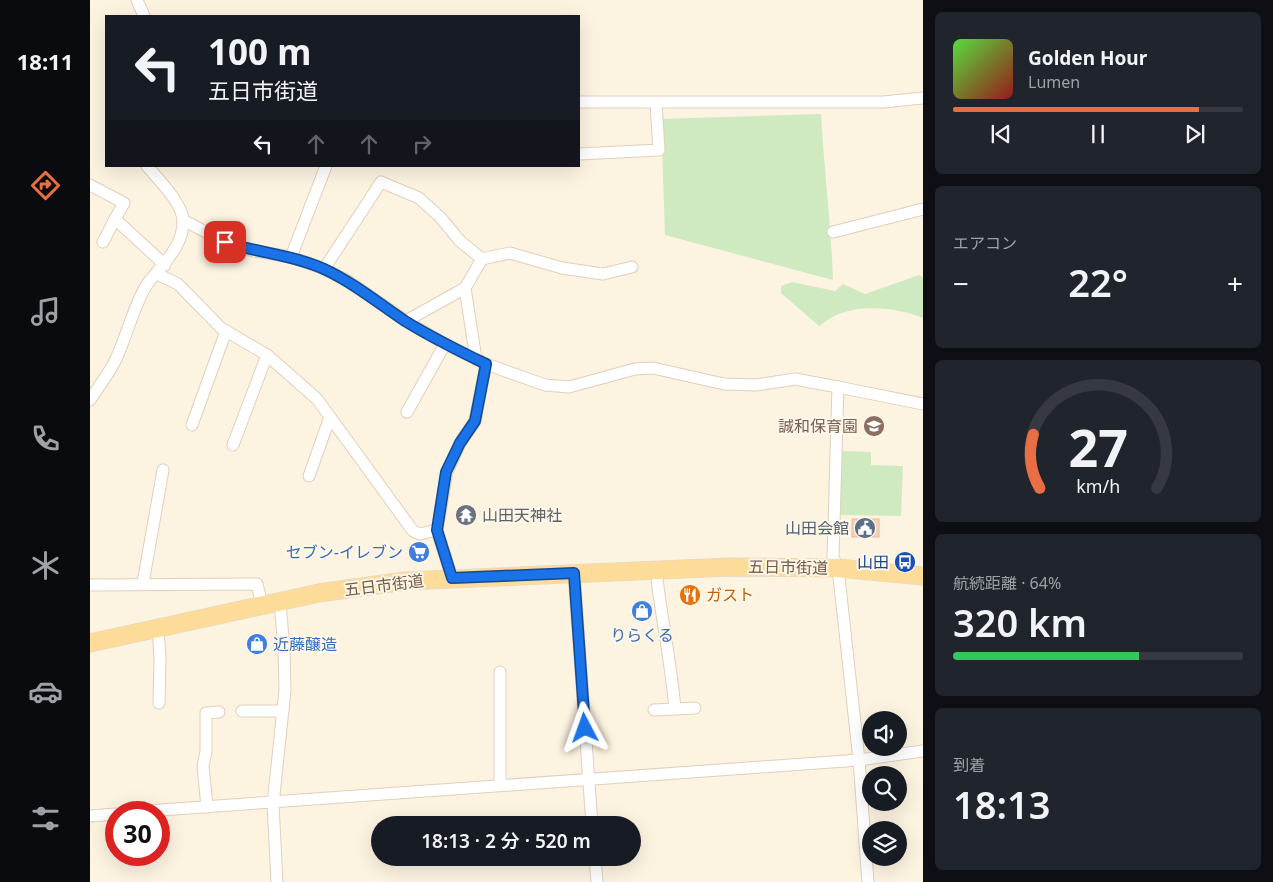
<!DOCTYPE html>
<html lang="ja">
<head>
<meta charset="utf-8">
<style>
	:root { --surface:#171b24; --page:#20242c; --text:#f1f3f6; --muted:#9ea1a6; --line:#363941; --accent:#ea6e43 }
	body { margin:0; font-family:"Noto Sans","Noto Sans JP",sans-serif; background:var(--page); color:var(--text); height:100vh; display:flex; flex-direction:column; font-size:19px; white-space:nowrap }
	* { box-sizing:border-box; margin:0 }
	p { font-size:16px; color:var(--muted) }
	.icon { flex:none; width:28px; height:28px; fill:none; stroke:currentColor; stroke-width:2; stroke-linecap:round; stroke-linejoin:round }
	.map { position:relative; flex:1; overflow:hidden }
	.panel { display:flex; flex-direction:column; gap:12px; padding:12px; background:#0d0f14; width:350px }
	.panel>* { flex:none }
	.hud { position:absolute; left:15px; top:15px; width:475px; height:152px; border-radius:0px; box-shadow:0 5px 20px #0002; background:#171b24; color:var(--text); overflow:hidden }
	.fabs { position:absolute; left:772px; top:711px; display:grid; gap:10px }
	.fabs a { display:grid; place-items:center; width:45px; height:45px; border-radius:50%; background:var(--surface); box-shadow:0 5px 20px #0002; font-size:25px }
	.speed { position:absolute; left:15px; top:801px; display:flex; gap:10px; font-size:25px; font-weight:700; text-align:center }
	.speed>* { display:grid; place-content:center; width:65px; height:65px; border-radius:50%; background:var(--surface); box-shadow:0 5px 20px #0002; line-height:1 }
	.speed .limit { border:8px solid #d22; background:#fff; color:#111 }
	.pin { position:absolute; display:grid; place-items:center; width:42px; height:42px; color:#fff; margin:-21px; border-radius:10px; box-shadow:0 2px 8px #0006 }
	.me { position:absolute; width:55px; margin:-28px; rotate:356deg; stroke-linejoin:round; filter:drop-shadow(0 0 4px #0008) }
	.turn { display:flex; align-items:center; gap:18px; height:105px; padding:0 20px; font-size:22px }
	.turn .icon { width:65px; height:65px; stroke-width:2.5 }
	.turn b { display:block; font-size:35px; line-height:42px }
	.lanes { display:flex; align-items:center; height:48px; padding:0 20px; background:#0003; justify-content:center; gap:25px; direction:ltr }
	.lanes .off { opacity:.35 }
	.big { font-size:38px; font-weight:600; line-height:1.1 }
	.panel .card { flex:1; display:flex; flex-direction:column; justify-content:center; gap:8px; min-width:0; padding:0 18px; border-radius:8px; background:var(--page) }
	.panel .dial { align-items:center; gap:0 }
	.dial svg { height:130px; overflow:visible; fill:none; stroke:var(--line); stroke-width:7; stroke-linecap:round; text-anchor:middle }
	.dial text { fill:var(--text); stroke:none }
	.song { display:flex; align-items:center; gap:15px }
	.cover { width:60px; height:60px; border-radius:8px; background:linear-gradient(135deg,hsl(110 70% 55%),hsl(0 70% 35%)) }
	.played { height:5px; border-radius:2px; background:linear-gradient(90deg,var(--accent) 85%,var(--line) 85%) }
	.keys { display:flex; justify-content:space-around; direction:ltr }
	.heat { display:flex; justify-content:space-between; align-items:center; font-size:28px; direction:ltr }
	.charge { height:8px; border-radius:4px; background:linear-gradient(90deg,#34c759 64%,var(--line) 0) }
	.trip { position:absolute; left:281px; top:816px; width:270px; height:50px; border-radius:25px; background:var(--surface); box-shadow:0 5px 20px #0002; font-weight:600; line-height:50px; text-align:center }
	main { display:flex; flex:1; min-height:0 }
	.dock { display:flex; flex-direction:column; width:90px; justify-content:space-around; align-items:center; background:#090b0e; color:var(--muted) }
	.dock .icon { width:35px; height:35px }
	.dock .on { color:var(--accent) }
	.dock b { font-size:22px; color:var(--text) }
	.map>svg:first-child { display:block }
	.green { fill:#cfeac0 }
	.building { fill:#f3d2b8; stroke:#e6b998 }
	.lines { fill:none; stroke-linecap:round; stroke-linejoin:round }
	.minor-casing { stroke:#e1cfbd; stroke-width:13 }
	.primary-casing { stroke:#ded7d3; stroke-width:19 }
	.minor { stroke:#fff; stroke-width:11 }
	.primary { stroke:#fddb98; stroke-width:18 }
	.route-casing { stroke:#114b97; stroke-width:12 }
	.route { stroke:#1a73e8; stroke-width:9 }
	.labels { text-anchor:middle; stroke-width:4; stroke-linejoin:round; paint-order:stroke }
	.education-label { font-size:16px; fill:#785e54; stroke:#fff7e8; text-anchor:end }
	.worship-label { font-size:16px; fill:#5b616d; stroke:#fff7e8; text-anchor:start }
	.service-label { font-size:16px; fill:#4e5e75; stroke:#fff7e8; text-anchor:end }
	.shop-label { font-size:16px; fill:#366cbe; stroke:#fff7e8; text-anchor:end }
	.transit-label { font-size:16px; fill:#164399; stroke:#fff7e8; text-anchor:end }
	.street-label { font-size:16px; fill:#755948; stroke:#fff7e8 }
	.food-label { font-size:16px; fill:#c56008; stroke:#fff7e8; text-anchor:start }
</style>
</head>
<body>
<main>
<nav class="dock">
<b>18:11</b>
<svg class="icon on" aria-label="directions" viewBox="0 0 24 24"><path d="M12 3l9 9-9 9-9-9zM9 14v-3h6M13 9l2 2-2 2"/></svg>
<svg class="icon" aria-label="music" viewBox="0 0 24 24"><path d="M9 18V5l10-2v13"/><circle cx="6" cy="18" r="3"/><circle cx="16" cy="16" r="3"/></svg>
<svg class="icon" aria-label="phone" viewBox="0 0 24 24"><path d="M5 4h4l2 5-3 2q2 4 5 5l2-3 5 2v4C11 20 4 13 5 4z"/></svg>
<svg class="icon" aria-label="climate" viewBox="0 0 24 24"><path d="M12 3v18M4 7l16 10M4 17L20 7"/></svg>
<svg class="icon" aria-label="car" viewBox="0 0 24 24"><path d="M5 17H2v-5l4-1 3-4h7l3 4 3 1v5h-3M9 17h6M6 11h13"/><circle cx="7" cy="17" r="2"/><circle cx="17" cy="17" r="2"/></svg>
<svg class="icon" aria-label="filters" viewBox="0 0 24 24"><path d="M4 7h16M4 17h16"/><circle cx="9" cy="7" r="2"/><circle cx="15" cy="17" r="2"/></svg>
</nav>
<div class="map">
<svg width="833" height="882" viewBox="0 0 833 882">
	<rect width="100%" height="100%" fill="#fdf3e1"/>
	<g class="green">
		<path d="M 731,114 C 734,169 741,224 743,280 L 575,235 L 571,119 Z"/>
		<path d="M 829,275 L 833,278 L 833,318 C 810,308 773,304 749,314 C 742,316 735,322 729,326 L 691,293 L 691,286 L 702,282 L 745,291 L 753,284 L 775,294 Z"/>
		<path d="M 751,451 L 781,452 L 781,465 L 813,466 L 811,516 L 749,515 Z"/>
	</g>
	<g class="building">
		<path d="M 371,506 L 382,507 L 381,524 L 370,524 Z"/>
		<rect x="762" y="519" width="27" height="18"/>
	</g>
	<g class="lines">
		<g class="minor-casing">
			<g id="minor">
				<path d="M 47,0 L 54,16"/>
				<path d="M 489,102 L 793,102 L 833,98"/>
				<path d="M 489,154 L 569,150 L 566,103"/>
				<path d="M 0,185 L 34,203 L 25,219"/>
				<path d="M 93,220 L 135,242 L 164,251 L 201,257 L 234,269 L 258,281 L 316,321 L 355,344 L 396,364 L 455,385 L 479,387 L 545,369 L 563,368 L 634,384 L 666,385 L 705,379 L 748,387 L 743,557 L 748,568 L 769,760 L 778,882"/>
				<path d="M 743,232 L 833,209"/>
				<path d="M 13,242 L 25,219 L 75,265"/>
				<path d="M 201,257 L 236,166"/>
				<path d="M 392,259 L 420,253 L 472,268 L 513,274 L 542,267"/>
				<path d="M 234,269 L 291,182 L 329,198 L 350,217 L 370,241 L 392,259 L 375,288 L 386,359"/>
				<path d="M 67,274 L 88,284 L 131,328 L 177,355 L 227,399 L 323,531 L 330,534 L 347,530 L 362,578"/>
				<path d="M 316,321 L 375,288"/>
				<path d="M 748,387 L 833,404"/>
				<path d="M 0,400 C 8,387 18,375 25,361 C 36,339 45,301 58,283 C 72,264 94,247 93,220 C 92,203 68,179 57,166"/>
				<path d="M 317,412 L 355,344"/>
				<path d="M 102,425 L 136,331"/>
				<path d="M 143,445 L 177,355"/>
				<path d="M 219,476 L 240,417"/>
				<path d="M 347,530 L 357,472 L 370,443 L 385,421 L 396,364"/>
				<path d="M 566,570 C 571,617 581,662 585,709"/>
				<path d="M 484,573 L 502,825"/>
				<path d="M 53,583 L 73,470"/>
				<path d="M 0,585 L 167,584 L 172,605"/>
				<path d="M 68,628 L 70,658 L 69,703"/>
				<path d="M 564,710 L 605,708"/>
				<path d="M 152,711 L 193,711"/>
				<path d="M 410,785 L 410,672"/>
				<path d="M 117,807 L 113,766 L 116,752 L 116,713 L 129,712"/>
				<path d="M 43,812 L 769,760 L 833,751"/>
				<path d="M 0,816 L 26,814"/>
				<path d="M 505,858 L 507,882"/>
				<path d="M 187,882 L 183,804 L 195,690 L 194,650 L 190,602"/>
			</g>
		</g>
		<g class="primary-casing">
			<path id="primary" d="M 0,643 L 229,593 L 315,581 L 640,567 L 748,568 L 833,576"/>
		</g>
		<use href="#minor" class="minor"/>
		<use href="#primary" class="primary"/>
	</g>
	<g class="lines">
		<g class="route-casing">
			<path id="route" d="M 135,242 C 168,253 203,255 234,269 C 264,283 288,303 315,321 C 341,337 369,351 396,364 L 385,421 L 370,443 L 356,472 L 347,530 L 362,578 L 484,573 L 495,728"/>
		</g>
		<use href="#route" class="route"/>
	</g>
	<defs>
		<g id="school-disc" transform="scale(1.125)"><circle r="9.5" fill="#8d6e63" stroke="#fff7e8"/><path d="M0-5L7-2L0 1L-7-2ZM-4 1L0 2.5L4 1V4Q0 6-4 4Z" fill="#fff"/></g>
		<g id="temple-disc" transform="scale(1.125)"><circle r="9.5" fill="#6b7280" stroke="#fff7e8"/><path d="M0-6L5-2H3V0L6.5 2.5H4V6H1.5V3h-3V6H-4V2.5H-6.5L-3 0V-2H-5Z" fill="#fff"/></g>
		<g id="civic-disc" transform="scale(1.125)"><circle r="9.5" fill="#5c6f8a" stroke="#fff7e8"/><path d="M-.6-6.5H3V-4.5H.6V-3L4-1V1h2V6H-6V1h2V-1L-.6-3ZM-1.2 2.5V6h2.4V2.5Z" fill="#fff"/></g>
		<g id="supermarket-disc" transform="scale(1.125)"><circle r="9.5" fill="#3f7fe0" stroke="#fff7e8"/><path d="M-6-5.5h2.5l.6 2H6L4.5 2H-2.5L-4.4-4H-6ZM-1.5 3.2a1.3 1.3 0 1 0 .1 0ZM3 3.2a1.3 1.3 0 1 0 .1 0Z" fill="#fff"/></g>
		<g id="bus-disc" transform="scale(1.125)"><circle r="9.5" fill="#1a4fb4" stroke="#fff7e8"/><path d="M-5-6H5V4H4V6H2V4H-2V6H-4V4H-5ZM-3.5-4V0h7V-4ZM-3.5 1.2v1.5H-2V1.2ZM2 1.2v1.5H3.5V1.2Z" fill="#fff"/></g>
		<g id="restaurant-disc" transform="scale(1.125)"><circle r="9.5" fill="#e8710a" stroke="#fff7e8"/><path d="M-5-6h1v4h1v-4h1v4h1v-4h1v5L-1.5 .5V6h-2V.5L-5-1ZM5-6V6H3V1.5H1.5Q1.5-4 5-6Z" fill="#fff"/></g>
		<g id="shop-disc" transform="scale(1.125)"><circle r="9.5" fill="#3f7fe0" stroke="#fff7e8"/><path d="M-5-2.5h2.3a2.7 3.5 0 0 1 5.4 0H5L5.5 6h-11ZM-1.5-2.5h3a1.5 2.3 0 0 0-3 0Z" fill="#fff"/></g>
	</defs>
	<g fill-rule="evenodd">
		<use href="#school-disc" x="784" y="426"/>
		<use href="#temple-disc" x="376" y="515"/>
		<use href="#civic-disc" x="775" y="528"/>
		<use href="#supermarket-disc" x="329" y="552"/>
		<use href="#bus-disc" x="815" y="562"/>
		<use href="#restaurant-disc" x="600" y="595"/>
		<use href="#shop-disc" x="552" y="611"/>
		<use href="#shop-disc" x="167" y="644"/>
	</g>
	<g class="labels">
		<g class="education-label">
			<text x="768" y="432">誠和保育園</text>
		</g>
		<g class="worship-label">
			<text x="392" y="521">山田天神社</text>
		</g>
		<g class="service-label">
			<text x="759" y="534">山田会館</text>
		</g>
		<g class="shop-label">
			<text x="313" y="558">セブン-イレブン</text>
			<text x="552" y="641" text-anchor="middle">りらくる</text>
			<text x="183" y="650" text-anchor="start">近藤醸造</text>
		</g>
		<g class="transit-label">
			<text x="799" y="568">山田</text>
		</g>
		<g class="street-label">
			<text transform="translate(698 567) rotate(1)" y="6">五日市街道</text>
			<text transform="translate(294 585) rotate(-7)" y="6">五日市街道</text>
		</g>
		<g class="food-label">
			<text x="616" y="601">ガスト</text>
		</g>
	</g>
</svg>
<div class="fabs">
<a><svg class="icon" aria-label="sound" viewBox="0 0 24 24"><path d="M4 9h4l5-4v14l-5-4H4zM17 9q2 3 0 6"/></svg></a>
<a><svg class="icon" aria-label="search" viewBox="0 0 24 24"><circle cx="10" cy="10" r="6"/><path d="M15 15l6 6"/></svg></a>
<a><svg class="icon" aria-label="layers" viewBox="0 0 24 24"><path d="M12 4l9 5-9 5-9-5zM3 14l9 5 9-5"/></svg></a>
</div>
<div class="speed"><div class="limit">30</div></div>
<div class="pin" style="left:135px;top:242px;background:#d93025"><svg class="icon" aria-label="arrive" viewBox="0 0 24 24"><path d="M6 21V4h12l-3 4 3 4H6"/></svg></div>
<svg class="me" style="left:495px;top:728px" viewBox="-20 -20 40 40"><path d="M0-17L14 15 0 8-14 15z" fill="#1a73e8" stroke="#fff" stroke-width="4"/></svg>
<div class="trip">18:13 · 2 分 · 520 m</div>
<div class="hud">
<div class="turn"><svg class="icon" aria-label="left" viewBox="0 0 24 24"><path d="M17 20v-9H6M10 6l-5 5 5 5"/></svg><div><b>100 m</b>五日市街道</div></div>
<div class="lanes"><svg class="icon" aria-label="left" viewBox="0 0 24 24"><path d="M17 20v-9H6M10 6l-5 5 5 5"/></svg><svg class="icon off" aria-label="ahead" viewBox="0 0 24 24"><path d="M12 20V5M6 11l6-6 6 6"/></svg><svg class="icon off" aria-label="ahead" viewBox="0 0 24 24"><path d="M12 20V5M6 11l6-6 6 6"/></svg><svg class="icon off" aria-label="right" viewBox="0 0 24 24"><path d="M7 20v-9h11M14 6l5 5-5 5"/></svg></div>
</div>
</div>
<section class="panel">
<div class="card">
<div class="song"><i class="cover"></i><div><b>Golden Hour</b><p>Lumen</p></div></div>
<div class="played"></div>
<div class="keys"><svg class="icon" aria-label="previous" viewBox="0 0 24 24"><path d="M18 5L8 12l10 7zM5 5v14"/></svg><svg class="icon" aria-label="pause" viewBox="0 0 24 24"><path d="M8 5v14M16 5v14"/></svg><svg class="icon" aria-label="next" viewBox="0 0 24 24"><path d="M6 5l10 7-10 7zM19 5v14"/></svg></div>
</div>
<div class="card"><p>エアコン</p>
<div class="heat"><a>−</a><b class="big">22°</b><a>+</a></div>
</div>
<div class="card dial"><svg viewBox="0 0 100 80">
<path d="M14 69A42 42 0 1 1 86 69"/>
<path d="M14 69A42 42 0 0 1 10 36" stroke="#ea6e43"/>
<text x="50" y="56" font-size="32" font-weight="700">27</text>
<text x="50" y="72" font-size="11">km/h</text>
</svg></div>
<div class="card"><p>航続距離 · 64%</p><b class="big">320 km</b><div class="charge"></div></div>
<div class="card"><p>到着</p><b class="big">18:13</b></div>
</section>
</main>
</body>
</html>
